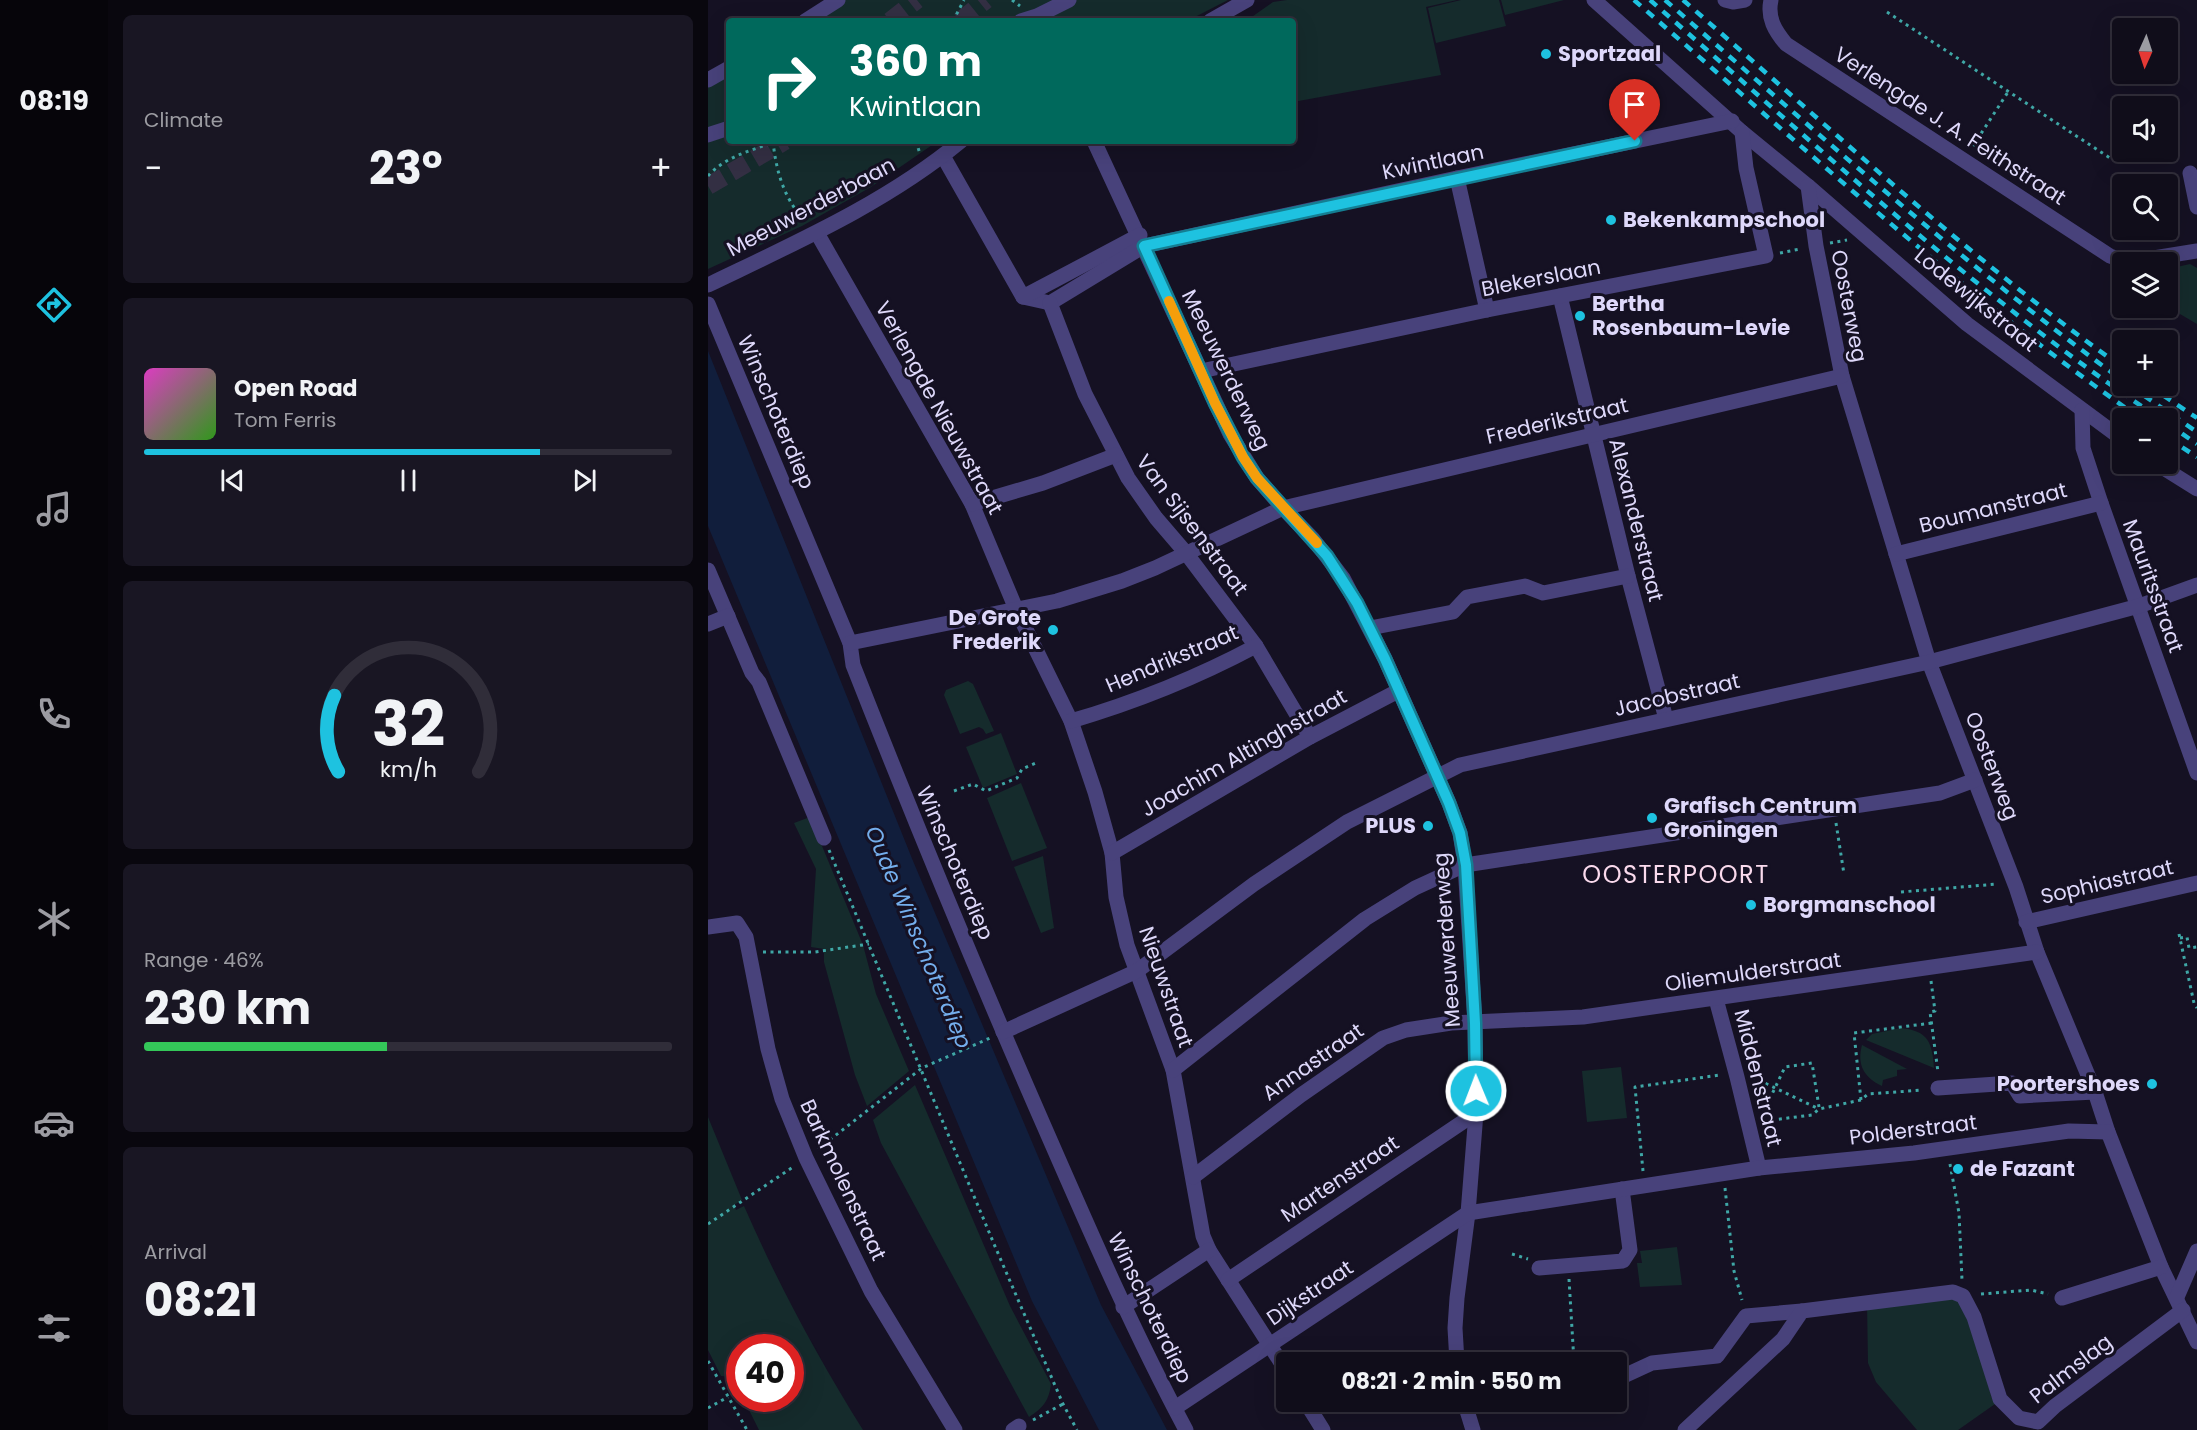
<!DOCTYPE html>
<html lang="en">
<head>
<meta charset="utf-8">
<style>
	:root { --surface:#100d1a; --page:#191623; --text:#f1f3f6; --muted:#9c9ca2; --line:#302d39; --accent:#1ec2e0 }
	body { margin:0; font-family:Poppins,sans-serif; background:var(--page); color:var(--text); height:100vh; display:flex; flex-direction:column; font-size:22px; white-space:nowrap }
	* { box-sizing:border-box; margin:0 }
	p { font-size:20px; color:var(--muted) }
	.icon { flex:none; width:33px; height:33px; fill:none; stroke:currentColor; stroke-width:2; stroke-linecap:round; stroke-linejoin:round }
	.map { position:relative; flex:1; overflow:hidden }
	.sheet { display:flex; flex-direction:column; gap:15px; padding:15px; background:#09070e; width:600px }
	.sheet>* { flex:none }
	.guide { position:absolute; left:18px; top:18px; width:570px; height:126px; border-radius:6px; box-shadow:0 6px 24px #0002,0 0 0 2px var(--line); background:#00695c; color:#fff; overflow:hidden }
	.needle { width:39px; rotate:183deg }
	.fabs { position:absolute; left:1404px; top:18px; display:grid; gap:12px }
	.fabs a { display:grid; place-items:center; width:66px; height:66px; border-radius:6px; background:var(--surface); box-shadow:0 6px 24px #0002,0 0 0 2px var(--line); font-size:30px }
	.speed { position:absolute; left:18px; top:1334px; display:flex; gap:12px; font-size:30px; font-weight:700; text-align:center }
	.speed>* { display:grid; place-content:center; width:78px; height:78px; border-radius:50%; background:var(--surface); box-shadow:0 6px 24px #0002,0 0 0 2px var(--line); line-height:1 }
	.speed .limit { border:9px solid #d22; background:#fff; color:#111 }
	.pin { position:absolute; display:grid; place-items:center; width:51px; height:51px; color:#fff; margin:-62px -26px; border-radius:50% 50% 50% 0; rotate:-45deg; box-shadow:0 0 6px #0007 }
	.pin .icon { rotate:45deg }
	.me { position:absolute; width:66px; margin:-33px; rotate:359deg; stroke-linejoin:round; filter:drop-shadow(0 0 4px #0008) }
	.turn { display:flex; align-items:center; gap:21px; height:126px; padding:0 24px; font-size:27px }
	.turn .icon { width:78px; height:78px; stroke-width:2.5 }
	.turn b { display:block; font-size:42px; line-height:51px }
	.big { font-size:45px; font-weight:700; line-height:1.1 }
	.sheet .widget { flex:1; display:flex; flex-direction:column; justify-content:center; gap:9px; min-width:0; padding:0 21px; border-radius:9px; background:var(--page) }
	.sheet .dial { align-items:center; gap:0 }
	.dial svg { height:156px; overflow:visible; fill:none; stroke:var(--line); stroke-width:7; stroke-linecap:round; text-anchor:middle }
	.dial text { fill:var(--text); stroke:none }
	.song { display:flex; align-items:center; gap:18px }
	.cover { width:72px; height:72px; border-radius:9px; background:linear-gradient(135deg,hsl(310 70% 55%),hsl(110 70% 35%)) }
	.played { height:6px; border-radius:3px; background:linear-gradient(90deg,var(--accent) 75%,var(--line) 75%) }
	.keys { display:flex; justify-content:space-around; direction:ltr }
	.heat { display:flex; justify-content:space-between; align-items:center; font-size:33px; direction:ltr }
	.charge { height:9px; border-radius:4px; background:linear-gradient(90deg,#34c759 46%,var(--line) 0) }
	.trip { position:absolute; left:568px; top:1352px; width:351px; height:60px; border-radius:6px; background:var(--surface); box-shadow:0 6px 24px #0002,0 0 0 2px var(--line); font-weight:700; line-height:60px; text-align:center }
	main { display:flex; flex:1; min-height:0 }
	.dock { display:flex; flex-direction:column; width:108px; justify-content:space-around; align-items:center; background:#06050a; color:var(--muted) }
	.dock .icon { width:42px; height:42px }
	.dock .selected { color:var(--accent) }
	.dock b { font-size:27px; color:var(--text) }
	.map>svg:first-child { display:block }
	.green { fill:#152b2c }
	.water { fill:#111e3c }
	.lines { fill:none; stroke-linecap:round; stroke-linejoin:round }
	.highway-tunnel { stroke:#332f43; stroke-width:18; stroke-dasharray:18 9; stroke-linecap:butt }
	.path { stroke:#3fa7a6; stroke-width:3; stroke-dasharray:3 4.5; stroke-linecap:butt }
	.minor { stroke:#48427b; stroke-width:15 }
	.rail { stroke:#1ec2e0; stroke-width:4.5; stroke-dasharray:9 8; stroke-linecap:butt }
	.route-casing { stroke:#147e92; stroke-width:15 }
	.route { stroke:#1ec2e0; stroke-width:10 }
	.slow { stroke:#f59e0b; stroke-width:10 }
	.poi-dot { fill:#1ec2e0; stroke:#151123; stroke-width:2 }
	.labels { text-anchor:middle; stroke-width:6; stroke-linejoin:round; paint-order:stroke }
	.poi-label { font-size:21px; font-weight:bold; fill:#ded8fa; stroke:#151123; text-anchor:start }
	.street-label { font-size:21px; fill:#ded8fa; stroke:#151123 }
	.water-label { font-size:22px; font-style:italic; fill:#74aeec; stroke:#151123 }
	.quarter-label { font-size:24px; letter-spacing:1.5px; fill:#fadaed; stroke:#151123 }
</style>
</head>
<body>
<main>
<nav class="dock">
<b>08:19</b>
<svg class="icon selected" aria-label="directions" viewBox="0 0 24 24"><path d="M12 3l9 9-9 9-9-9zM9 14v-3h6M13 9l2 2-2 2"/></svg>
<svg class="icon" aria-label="music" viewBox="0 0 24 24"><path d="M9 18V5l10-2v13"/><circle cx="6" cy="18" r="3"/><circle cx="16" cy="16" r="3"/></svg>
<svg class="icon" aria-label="phone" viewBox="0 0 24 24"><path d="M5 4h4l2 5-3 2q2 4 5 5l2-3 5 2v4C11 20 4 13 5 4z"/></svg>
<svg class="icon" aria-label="climate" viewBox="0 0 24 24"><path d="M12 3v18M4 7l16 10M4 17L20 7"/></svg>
<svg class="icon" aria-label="car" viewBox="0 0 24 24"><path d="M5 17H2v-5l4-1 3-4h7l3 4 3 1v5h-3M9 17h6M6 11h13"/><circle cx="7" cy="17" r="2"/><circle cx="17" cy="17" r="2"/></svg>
<svg class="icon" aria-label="filters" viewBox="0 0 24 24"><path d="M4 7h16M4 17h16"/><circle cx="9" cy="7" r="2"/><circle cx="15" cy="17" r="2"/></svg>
</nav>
<section class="sheet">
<div class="widget"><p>Climate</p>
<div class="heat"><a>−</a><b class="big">23°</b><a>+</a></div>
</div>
<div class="widget">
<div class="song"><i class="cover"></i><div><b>Open Road</b><p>Tom Ferris</p></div></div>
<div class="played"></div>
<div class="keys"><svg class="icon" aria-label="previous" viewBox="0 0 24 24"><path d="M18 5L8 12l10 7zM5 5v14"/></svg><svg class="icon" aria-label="pause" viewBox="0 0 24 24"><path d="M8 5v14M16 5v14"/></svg><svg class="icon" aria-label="next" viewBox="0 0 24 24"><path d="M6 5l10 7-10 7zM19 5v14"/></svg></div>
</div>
<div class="widget dial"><svg viewBox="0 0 100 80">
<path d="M14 69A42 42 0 1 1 86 69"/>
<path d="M14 69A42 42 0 0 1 12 30" stroke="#1ec2e0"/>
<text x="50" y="56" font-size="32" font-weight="700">32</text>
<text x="50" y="72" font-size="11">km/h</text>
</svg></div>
<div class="widget"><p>Range · 46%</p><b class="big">230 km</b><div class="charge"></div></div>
<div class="widget"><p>Arrival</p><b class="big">08:21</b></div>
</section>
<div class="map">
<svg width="1489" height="1430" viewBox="0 0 1489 1430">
	<rect width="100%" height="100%" fill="#151123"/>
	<g class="green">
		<path d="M 137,0 L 520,0 L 485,18 L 474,21 L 106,21 Z"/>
		<path d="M 579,0 L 749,0 L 718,7 L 733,75 L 585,102 L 585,21 L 538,21 L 565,2 Z"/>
		<path d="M 753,0 L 791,0 L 798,26 L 728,43 L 720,8 Z"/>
		<path d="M 793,0 L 856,0 L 797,15 Z"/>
		<path d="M 21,75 L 21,141 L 230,141 L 163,187 L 94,226 L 0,269 L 0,87 Z"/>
		<path d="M 1482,264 L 1489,268 L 1489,324 L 1460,307 L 1460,269 Z"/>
		<path d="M 260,681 L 265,684 L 286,731 L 278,734 L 275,729 L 271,727 L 252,734 L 236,695 L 238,690 Z"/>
		<path d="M 293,733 L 309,774 L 275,788 L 258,747 Z"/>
		<path d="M 313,783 L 339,848 L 304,861 L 279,798 Z"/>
		<path d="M 102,817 L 155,945 L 168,994 L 201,1071 L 159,1106 L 147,1075 L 116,962 L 116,949 L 103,947 L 108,869 L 86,823 Z"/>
		<path d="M 335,856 L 346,928 L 333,933 L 306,867 Z"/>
		<path d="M 1193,1028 C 1221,1031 1224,1043 1226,1068 L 1158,1040 L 1164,1034 Z"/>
		<path d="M 1154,1045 L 1199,1069 L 1189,1070 L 1189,1076 L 1175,1080 L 1174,1086 C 1155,1077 1149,1064 1154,1045 Z"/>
		<path d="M 913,1067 L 919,1118 L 879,1122 L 874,1071 Z"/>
		<path d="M 207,1085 L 302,1306 L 343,1384 C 341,1401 335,1408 321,1417 L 173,1143 L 165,1120 Z"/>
		<path d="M 0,1117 L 34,1200 L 26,1205 L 28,1210 L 36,1206 C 70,1284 110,1358 155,1430 L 51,1430 L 35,1398 L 82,1398 L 82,1347 L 32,1347 L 31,1392 L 24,1377 L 13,1376 L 0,1350 Z"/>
		<path d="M 969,1247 L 974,1285 L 932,1287 L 929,1263 L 934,1263 L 932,1251 Z"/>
		<path d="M 1257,1291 L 1283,1396 L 1287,1404 L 1250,1430 L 1209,1430 L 1168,1382 L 1160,1363 L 1159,1303 Z"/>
	</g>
	<path class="water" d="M 0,351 L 205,861 L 393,1305 L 459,1430 L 391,1430 L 324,1301 L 0,526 Z"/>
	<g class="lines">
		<g class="highway-tunnel">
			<path d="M 182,21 L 209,0"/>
			<path d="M 252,21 L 278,0"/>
			<path d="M 0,186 L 77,141"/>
		</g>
		<g class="path">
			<path d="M 304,0 L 312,6"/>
			<path d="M 1179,12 L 1402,158 L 1402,161"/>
			<path d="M 245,21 L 256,0"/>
			<path d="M 65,141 C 68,171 76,199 97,221"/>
			<path d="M 208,141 L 212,154"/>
			<path d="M 1265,146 L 1300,92"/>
			<path d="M 0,176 C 17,157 41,151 64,143"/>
			<path d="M 1122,243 L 1139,240"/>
			<path d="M 1072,253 L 1092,249"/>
			<path d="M 246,791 L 265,784 L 278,791 L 309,778 L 314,769 L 330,762"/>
			<path d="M 1128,823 L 1136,874"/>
			<path d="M 121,850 L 286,1244 L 355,1404 L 369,1430"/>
			<path d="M 1193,892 L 1289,884"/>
			<path d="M 1471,934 L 1486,1003 L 1489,1008"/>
			<path d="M 1472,938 L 1479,937 L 1481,948 L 1489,947"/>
			<path d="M 55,952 L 107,952 L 161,944"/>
			<path d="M 1223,981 L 1227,1011 L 1222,1012 L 1230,1072"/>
			<path d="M 1044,1077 L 1111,1109"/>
			<path d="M 1153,1100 L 1146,1033 L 1224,1023"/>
			<path d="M 1055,1113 L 1077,1067 L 1104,1063 L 1111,1107"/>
			<path d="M 1056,1121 L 1104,1115 L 1111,1109 L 1153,1100 L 1160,1094 L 1215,1090"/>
			<path d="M 110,1149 L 214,1068 L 282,1038"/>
			<path d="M 1242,1164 L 1251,1213 L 1254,1280"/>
			<path d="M 935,1171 L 927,1087 L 1012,1075"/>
			<path d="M 1017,1188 L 1026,1271 L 1034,1300"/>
			<path d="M 0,1224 L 85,1167"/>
			<path d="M 804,1254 L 820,1259"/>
			<path d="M 861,1279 L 866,1362"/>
			<path d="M 1273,1294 L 1323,1290 L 1340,1294"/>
			<path d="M 0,1361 L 39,1430"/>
			<path d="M 0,1408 L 20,1397"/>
			<path d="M 325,1420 L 355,1404"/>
		</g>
		<g class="minor">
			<path d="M 886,0 L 1034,132 L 1100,186 L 1259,324 L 1414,439"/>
			<path d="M 1017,0 L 1025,2 L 1037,0"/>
			<path d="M 1063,0 C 1059,18 1067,31 1078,44 L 1402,256 L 1418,262 L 1427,261 L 1489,251"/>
			<path d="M 97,21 L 130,0"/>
			<path d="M 313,21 L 329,16 L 361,0"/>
			<path d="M 502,21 L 539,0"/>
			<path d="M 0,80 L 21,68"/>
			<path d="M 0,135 L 21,128"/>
			<path d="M 386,141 L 522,434 L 549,478 L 575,508 L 605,539 L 635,578 L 677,659 L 741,803 L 752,833 L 757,865 L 767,1023 L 768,1113 L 760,1213 L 749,1298 L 747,1328 L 749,1362"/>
			<path d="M 235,156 L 315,297 L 342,303"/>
			<path d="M 1482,173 L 1489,207"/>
			<path d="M 749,178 L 779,310"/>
			<path d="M 1100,186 L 1108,246 L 1134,376 L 1221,662 L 1308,887 L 1329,952 L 1387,1092 L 1400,1132 L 1453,1267 L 1489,1342"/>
			<path d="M 109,233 L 264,504 L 308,609 L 363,721 L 387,792 L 404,853 L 408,897 L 419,945 L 465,1070 L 495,1236 L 501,1250 L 579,1372"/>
			<path d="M 0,285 C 87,243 178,203 253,141"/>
			<path d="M 852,296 L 920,576 L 958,719"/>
			<path d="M 315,297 L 432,235"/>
			<path d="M 342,303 L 436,246 L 749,178 L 1024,121"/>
			<path d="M 342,303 L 377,394 L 420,478 L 448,518 L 478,553 L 548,646 L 602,737"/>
			<path d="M 0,304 L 142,643 L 145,665 C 206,820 269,973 336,1126 C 381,1229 425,1331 478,1430"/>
			<path d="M 493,371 L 779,310 L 1058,256 L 1038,168 L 1034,132"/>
			<path d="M 1374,410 L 1375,448 L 1393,503 L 1489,773"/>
			<path d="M 1449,464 L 1489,489"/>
			<path d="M 264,504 L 335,483 L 408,455"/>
			<path d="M 1188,554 L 1393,503"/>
			<path d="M 0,570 L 44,673 L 51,682 L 116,838"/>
			<path d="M 0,624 L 20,616"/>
			<path d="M 662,628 L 745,612 L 759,597 L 817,586 L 835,593 L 920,576"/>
			<path d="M 142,643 L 349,601 L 414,581 L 447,568 L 575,508 L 1134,376"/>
			<path d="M 363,721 C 428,702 488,678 548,646"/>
			<path d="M 404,853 L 602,737 L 690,691"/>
			<path d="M 1318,922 L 1489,883"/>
			<path d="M 0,927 L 29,923 L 38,937 L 60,1049 L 74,1099 L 98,1158 L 163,1291 L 247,1430"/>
			<path d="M 1008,999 L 1029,1077 L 1051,1168"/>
			<path d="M 295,1032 L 429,971 L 546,884 L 639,822 L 752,765 L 1221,662 L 1431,606 L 1489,585"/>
			<path d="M 465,1070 L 657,919 L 707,888 L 757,865 L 1232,793 L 1267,780"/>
			<path d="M 1230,1088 L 1304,1083 L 1312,1096 L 1387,1092"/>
			<path d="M 485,1177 L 593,1095 L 675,1038 L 698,1030 L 743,1023 L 875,1017 L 1329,952"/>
			<path d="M 831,1268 L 915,1261 L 922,1250 L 914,1189"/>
			<path d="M 520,1280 L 768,1113"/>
			<path d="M 1469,1297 L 1489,1251"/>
			<path d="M 1354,1298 L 1453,1267"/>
			<path d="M 415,1307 L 501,1250"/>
			<path d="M 909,1375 L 918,1375 L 944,1363 L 1009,1356 L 1038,1316 L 1094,1311"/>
			<path d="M 597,1401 L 615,1430"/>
			<path d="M 756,1401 L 765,1430"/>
			<path d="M 467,1408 L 760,1213 L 1051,1168 L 1206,1153 L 1361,1131 L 1400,1132"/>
			<path d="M 305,1430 L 311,1426"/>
			<path d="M 977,1430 L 1075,1339 L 1094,1311 L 1245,1292 L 1255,1296 L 1266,1317 L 1292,1399 L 1311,1418 L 1330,1422 L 1347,1406 L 1475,1310"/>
		</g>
		<g class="rail">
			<path d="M 926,0 C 1091,143 1252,293 1432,418"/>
			<path d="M 942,0 C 1105,142 1271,298 1451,418"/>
			<path d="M 957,0 C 1106,130 1254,263 1414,380"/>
			<path d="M 975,0 C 1119,125 1259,257 1414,367"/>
			<path d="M 1422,386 L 1489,432"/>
			<path d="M 1441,386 L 1489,418"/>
			<path d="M 1460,424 L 1489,444"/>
			<path d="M 1460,438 L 1489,457"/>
		</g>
	</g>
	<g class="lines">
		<g class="route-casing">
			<path id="route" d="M 768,1091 L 767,1023 L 758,865 L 752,833 L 741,803 L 677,659 L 649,603 L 619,556 L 549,478 L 535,457 L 507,403 L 436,246 L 927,141"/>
		</g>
		<use href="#route" class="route"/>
		<path class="slow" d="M 461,301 L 507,403 L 535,457 L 549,478 L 609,543"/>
	</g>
	<g class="poi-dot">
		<circle cx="838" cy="54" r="6"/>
		<circle cx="903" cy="220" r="6"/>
		<circle cx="872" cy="316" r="6"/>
		<circle cx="345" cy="630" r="6"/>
		<circle cx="944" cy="818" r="6"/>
		<circle cx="720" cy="826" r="6"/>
		<circle cx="1043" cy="905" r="6"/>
		<circle cx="1444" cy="1084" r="6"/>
		<circle cx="1250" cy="1169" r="6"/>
	</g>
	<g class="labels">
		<g class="poi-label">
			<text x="850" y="61">Sportzaal</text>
			<text x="915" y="227">Bekenkampschool</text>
			<text x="884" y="311">Bertha<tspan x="884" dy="24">Rosenbaum-Levie</tspan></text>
			<text x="333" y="625" text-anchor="end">De Grote<tspan x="333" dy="24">Frederik</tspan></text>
			<text x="956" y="813">Grafisch Centrum<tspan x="956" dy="24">Groningen</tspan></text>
			<text x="708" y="833" text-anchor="end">PLUS</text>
			<text x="1055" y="912">Borgmanschool</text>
			<text x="1432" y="1091" text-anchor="end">Poortershoes</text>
			<text x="1262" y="1176">de Fazant</text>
		</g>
		<g class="street-label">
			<text transform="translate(1242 126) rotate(33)" y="7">Verlengde J. A. Feithstraat</text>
			<text transform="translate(725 162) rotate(-12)" y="7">Kwintlaan</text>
			<text transform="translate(103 207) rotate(-28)" y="7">Meeuwerderbaan</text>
			<text transform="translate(833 278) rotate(-11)" y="7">Blekerslaan</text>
			<text transform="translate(1268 300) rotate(39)" y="7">Lodewijkstraat</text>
			<text transform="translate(1141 306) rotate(79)" y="7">Oosterweg</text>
			<text transform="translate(518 370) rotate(64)" y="7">Meeuwerderweg</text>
			<text transform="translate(231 408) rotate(61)" y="7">Verlengde Nieuwstraat</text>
			<text transform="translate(68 412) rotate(67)" y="7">Winschoterdiep</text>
			<text transform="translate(849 421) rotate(-13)" y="7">Frederikstraat</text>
			<text transform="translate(1285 508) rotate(-14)" y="7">Boumanstraat</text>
			<text transform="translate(928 520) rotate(76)" y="7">Alexanderstraat</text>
			<text transform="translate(484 525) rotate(53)" y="7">Van Sijsenstraat</text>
			<text transform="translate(1445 586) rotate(70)" y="7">Mauritsstraat</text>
			<text transform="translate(464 659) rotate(-23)" y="7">Hendrikstraat</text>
			<text transform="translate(969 695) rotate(-13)" y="7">Jacobstraat</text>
			<text transform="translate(536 753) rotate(-30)" y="7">Joachim Altinghstraat</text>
			<text transform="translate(1284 766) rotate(69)" y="7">Oosterweg</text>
			<text transform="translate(247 863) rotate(67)" y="7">Winschoterdiep</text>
			<text transform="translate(1399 882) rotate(-13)" y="7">Sophiastraat</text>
			<text transform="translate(739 940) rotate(-94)" y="7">Meeuwerderweg</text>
			<text transform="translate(1045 972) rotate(-8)" y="7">Oliemulderstraat</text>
			<text transform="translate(458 987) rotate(71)" y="7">Nieuwstraat</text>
			<text transform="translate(605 1062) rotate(-35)" y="7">Annastraat</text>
			<text transform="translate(1050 1078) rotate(76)" y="7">Middenstraat</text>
			<text transform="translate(1205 1130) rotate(-7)" y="7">Polderstraat</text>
			<text transform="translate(632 1179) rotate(-34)" y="7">Martenstraat</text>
			<text transform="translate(135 1180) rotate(65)" y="7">Barkmolenstraat</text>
			<text transform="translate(602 1293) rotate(-34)" y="7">Dijkstraat</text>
			<text transform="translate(442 1308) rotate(64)" y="7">Winschoterdiep</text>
			<text transform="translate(1363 1369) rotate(-38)" y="7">Palmslag</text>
		</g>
		<g class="water-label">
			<text transform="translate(211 937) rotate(67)" y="8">Oude Winschoterdiep</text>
		</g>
		<g class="quarter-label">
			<text x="968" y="883">OOSTERPOORT</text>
		</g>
	</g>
</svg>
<div class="fabs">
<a><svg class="needle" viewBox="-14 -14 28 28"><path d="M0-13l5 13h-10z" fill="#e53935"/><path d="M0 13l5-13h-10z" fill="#9c9ca2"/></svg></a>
<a><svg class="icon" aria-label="sound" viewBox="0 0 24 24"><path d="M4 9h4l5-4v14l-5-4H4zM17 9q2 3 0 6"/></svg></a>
<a><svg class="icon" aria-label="search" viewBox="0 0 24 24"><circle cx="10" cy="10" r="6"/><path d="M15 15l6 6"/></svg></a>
<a><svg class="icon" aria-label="layers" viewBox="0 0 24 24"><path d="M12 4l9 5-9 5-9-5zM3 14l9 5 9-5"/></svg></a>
<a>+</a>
<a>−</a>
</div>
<div class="speed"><div class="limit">40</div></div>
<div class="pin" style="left:927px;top:141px;background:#d93025"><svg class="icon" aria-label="arrive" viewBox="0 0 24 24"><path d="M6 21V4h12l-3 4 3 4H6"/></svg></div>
<svg class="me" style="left:768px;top:1091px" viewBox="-20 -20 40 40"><circle r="17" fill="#1ec2e0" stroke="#fff" stroke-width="3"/><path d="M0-11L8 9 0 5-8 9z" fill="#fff"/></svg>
<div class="trip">08:21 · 2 min · 550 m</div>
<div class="guide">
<div class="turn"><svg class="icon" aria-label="right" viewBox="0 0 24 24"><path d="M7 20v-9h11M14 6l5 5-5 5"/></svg><div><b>360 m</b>Kwintlaan</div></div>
</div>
</div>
</main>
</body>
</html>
